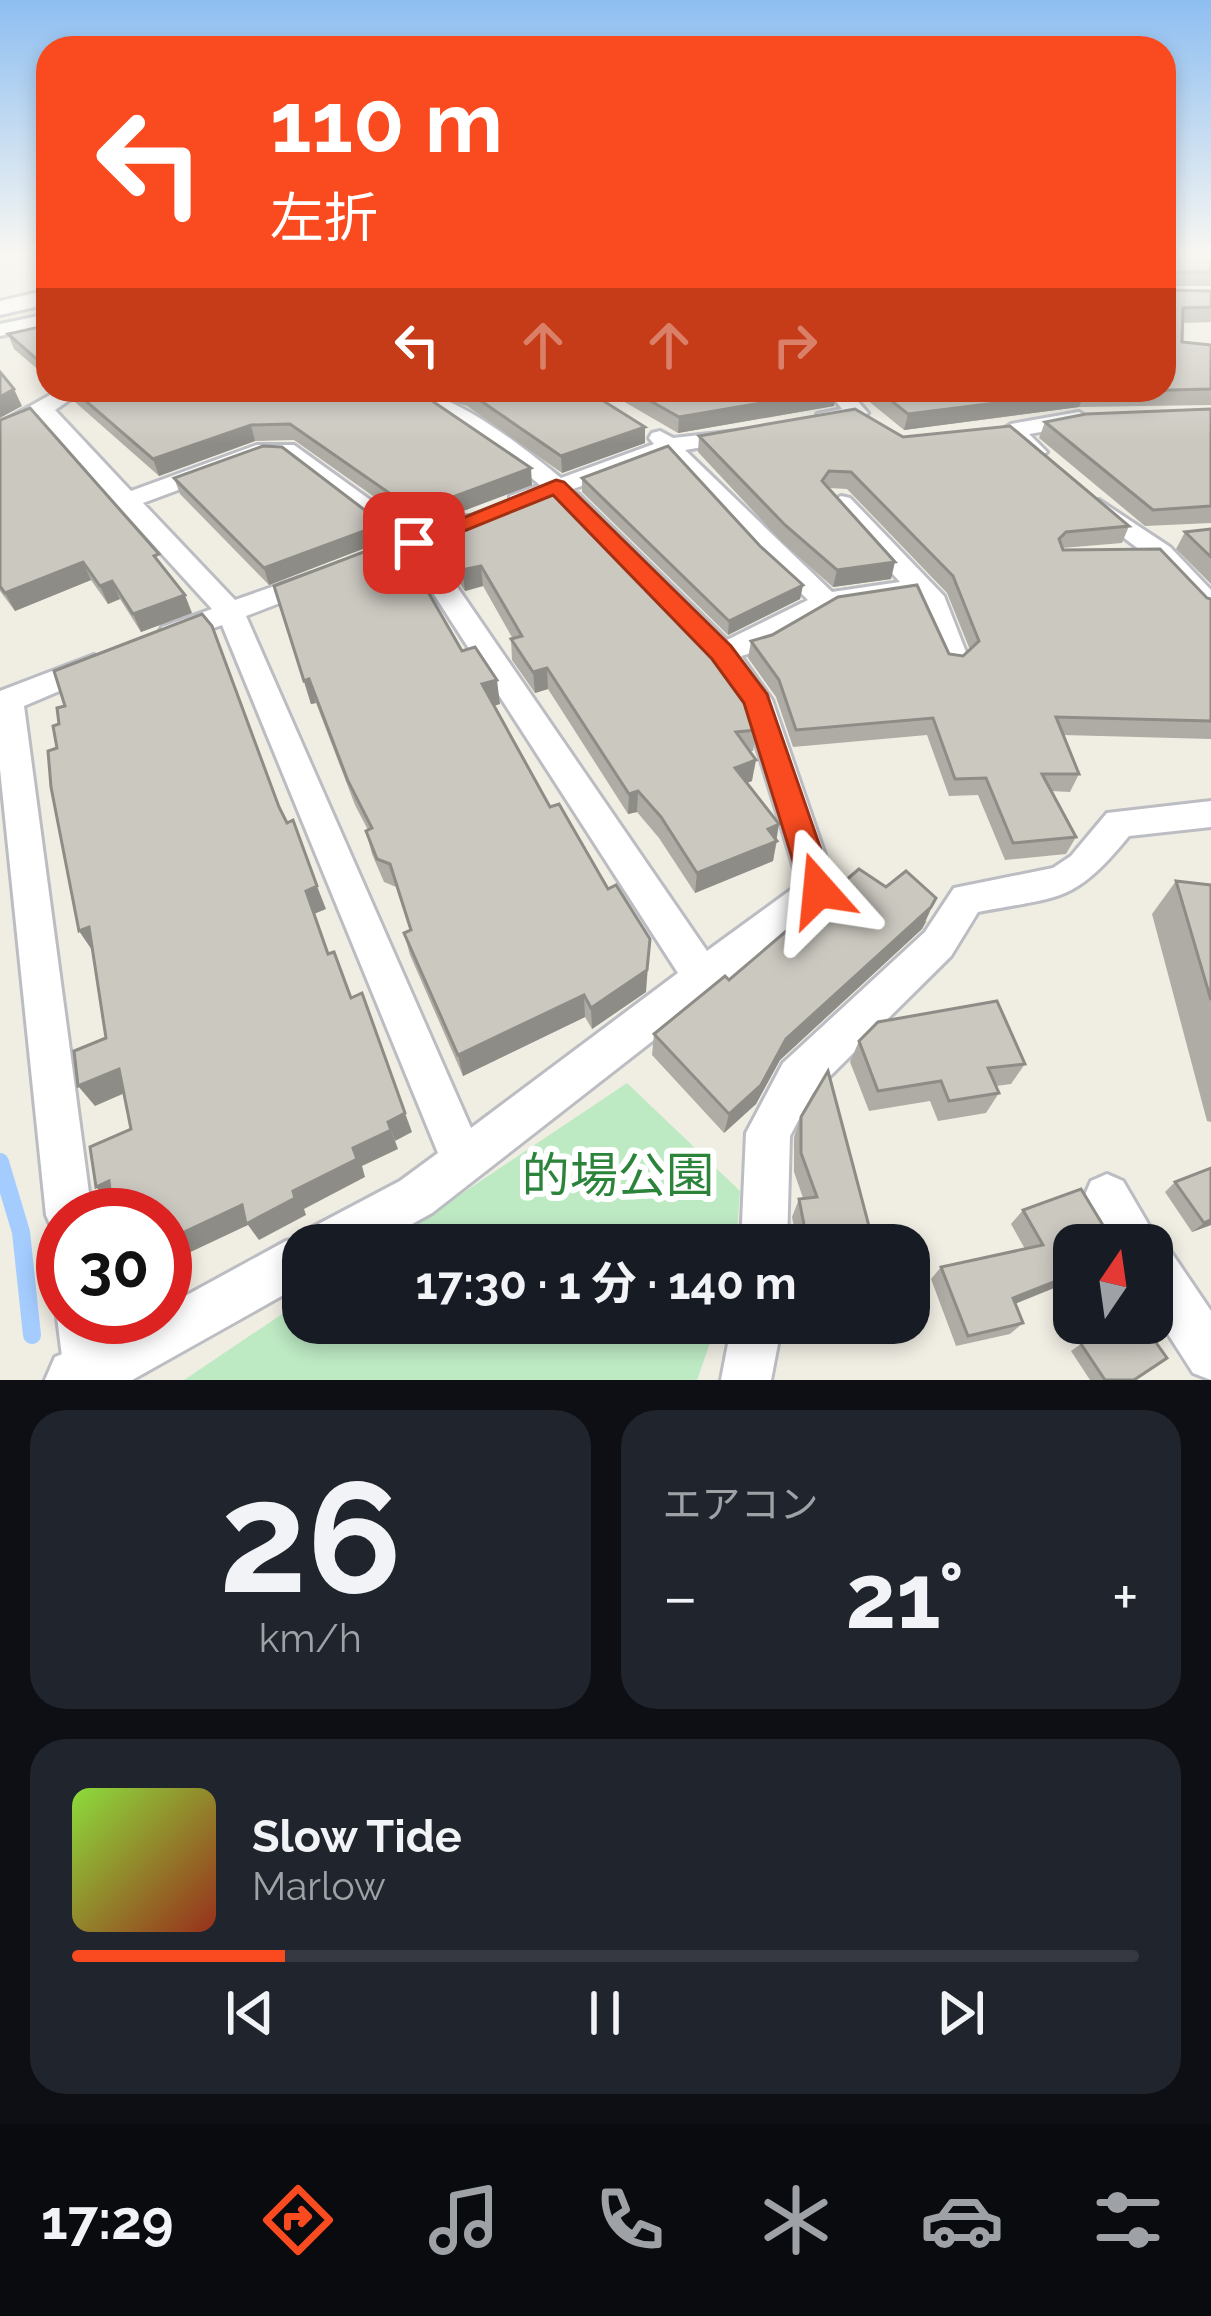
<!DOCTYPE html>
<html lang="ja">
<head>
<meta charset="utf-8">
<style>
	:root { --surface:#171b24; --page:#20242c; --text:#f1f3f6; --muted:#9ea1a6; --line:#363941; --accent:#f94b1f }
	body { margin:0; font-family:Raleway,"Noto Sans JP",sans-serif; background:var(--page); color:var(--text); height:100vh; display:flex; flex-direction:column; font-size:45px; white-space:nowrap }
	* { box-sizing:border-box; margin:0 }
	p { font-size:39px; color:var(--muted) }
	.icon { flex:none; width:66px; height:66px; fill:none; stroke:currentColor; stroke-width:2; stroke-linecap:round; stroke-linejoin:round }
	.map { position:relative; height:1380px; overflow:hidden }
	.sheet { display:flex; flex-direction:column; gap:30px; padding:30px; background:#0d0f14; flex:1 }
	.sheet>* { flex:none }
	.guide { position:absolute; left:36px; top:36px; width:1140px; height:366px; border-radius:36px; box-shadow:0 6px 18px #0003; background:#f94b1f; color:#fff; overflow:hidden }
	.needle { width:78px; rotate:13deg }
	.controls { position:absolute; left:1053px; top:1224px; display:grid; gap:24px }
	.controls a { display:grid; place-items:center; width:120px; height:120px; border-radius:24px; background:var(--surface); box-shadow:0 6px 18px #0003; font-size:60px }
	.speed { position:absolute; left:36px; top:1188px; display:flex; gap:24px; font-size:60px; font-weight:700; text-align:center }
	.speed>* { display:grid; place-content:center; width:156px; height:156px; border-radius:50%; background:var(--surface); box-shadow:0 6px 18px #0003; line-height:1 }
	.speed .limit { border:18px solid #d22; background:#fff; color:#111 }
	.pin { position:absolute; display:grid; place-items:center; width:102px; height:102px; color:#fff; margin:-51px; border-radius:24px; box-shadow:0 6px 18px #0006 }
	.me { position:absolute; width:132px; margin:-66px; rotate:342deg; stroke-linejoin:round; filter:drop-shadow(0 0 9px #0008) }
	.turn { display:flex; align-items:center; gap:42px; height:252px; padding:0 36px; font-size:54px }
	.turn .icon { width:156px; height:156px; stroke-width:2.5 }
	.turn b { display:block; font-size:84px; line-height:102px }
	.lanes { display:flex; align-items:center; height:114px; padding:0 36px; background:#0003; justify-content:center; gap:60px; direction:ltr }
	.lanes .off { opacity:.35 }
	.big { font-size:90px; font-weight:700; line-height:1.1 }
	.sheet .widget { flex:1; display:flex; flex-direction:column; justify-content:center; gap:18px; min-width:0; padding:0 42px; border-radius:36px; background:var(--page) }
	.sheet .dial { align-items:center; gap:0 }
	.dial b { font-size:156px; line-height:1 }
	.song { display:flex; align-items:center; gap:36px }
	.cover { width:144px; height:144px; border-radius:18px; background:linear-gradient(135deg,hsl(90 70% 55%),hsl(10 70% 35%)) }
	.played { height:12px; border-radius:6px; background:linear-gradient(90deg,var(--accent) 20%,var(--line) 20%) }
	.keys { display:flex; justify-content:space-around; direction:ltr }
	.heat { display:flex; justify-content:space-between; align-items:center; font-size:66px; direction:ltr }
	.sheet .tiles { flex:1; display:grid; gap:30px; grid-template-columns:1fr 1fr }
	.widget:last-child { grid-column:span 2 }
	.trip { position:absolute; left:282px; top:1224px; width:648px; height:120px; border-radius:36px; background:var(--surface); box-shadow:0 6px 18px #0003; font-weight:700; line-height:120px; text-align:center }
	.dock { display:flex; height:192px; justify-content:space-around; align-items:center; background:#090b0e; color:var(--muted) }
	.dock .icon { width:84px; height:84px }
	.dock .current { color:var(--accent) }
	.dock b { font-size:54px; color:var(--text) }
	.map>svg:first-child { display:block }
	.green { fill:#bde9c3 }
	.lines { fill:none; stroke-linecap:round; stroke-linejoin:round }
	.stream { stroke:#a4ccff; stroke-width:18 }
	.minor-casing { stroke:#bbbdc3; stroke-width:6 }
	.tertiary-casing { stroke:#bbbdc3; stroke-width:6 }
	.minor { fill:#fff; fill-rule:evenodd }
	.tertiary { fill:#fff; fill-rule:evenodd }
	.wall { fill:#afaca5 }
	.shaded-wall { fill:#8e8c86 }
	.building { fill:#cbc8c0; stroke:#8e8c86; stroke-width:3 }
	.route { fill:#f94b1f; stroke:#a23114; stroke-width:3 }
	.labels { text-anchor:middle; stroke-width:12; stroke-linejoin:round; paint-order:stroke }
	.near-park-label { font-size:48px; fill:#2c843b; stroke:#fff }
</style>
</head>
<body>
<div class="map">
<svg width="1211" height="1380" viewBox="0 0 1211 1380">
	<rect width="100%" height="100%" fill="#f0eee3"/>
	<g class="green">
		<path d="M 627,1083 L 740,1191 L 736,1245 L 385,1245 Z"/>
		<path d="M 303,1300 L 303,1323 L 717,1323 L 697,1380 L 184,1380 Z"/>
	</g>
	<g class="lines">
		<path class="stream" d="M 0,1162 L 21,1232 L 32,1335"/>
		<g class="minor-casing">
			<g id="minor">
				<path d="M 48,314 L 48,326 L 0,336 L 0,324 Z"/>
				<path d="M 59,390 L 84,390 L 55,410 L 131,491 L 257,445 L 294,445 L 416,533 L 460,516 L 478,516 L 481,521 L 478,526 L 429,546 L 707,951 L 799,884 L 743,702 L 712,659 L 553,497 L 519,508 L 510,506 L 510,496 L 540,485 L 505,456 L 403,390 C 453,390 521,446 561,478 L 654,444 L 649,438 L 652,433 L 660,431 L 673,438 L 745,430 L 745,440 L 685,450 L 832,592 L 900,582 L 829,503 L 841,496 L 850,498 L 944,596 L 969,660 L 954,670 L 944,667 L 921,605 L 914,597 L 833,610 L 767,648 L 741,656 L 772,700 L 837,890 L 832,901 L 432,1213 L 374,1245 L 303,1245 L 303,1284 L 132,1380 L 65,1380 L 57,1317 L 63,1301 L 63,1317 L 105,1317 L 109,1338 L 147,1317 L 165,1317 L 165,1307 L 286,1241 L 308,1237 L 311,1228 L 400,1181 L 438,1153 L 222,625 L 172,643 L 158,634 L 162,627 L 212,609 L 39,419 L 0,439 L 0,423 ZM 665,456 L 808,600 L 727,640 L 573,489 ZM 267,457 L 288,458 L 395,541 L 361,558 L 365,564 L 374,566 L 408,554 L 678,973 L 471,1128 L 246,616 L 321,587 L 325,581 L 312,573 L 235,600 L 143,503 Z"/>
				<path d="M 827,390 L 848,390 L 868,413 L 857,419 L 817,424 L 817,414 L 842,409 Z"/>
				<path d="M 1079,412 L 1090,419 L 1087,424 L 1029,434 L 1047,452 L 1036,459 L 1000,431 L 1011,424 Z"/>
				<path d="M 1099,500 L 1170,547 L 1211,590 L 1211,615 L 1201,612 L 1152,559 L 1090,512 L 1090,502 Z"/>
				<path d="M 94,655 L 109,665 L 104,672 L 24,706 L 92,1215 L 63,1215 L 63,1235 L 53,1231 L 46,1215 L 0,769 L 0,691 Z"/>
				<path d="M 1211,801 L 1211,827 L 1129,836 C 1073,904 1061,896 978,912 L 951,956 L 813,1093 L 790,1136 L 787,1245 L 741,1245 L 746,1133 L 783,1063 L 925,932 L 954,888 L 1053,868 L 1071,856 L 1107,813 Z"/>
				<path d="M 1107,1174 L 1123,1181 L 1161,1246 L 1169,1249 L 1211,1311 L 1211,1380 L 1193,1373 L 1152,1309 L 1152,1245 L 1111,1245 L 1084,1197 L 1091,1181 Z"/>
				<path d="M 732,1323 L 782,1323 L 771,1380 L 721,1380 Z"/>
			</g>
		</g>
		<g class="tertiary-casing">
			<g id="tertiary">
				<path d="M 48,290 L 48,304 L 0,315 L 0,301 Z"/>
				<path d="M 89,1343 L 112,1353 L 120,1380 L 45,1380 L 55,1357 Z"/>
			</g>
		</g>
		<use href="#minor" class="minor"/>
		<use href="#tertiary" class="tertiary"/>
	</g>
	<g class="wall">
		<path d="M 1164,251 L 1211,251 L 1211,286 L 1166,286 L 1167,290 L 1211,291 L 1211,322 L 1183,323 L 1182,342 L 1211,345 L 1211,405 L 1079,407 L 904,430 L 855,390 L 1164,390 Z"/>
		<path d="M 48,325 L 48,378 L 14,349 L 8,334 Z"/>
		<path d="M 70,390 L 416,390 L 532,485 L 418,528 L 294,440 L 255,441 L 159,476 L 75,402 Z"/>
		<path d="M 418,390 L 586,390 L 645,427 L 645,443 L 562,473 L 467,406 Z"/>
		<path d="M 604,390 L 837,390 L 834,406 L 678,433 Z"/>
		<path d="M 1211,409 L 1211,523 L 1145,526 L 1039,438 L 1045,422 Z"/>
		<path d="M 0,420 L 166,570 L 192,613 L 141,632 L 120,599 L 108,604 L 91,580 L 15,611 L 0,591 Z"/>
		<path d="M 699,436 L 903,437 L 1129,526 L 1122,543 L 1062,548 L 1063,550 L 1211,599 L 1211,739 L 1063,735 L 1079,774 L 1070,792 L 1051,791 L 1076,837 L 1066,854 L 1005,860 L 978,795 L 949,796 L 927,735 L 793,747 L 776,697 L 748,658 L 751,641 L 963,656 L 970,650 L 947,593 L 847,489 L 828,488 L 891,579 L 833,587 L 782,542 L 698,452 Z"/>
		<path d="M 174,478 L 383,524 L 386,540 L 269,585 L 180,494 Z"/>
		<path d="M 582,478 L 760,546 L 803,585 L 800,599 L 728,635 L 582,492 Z"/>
		<path d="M 433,529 L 757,730 L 753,751 L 749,751 L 752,781 L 747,783 L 777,841 L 773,861 L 695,893 L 659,838 L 637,812 L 628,814 L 548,689 L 535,693 L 512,660 L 511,639 L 513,639 L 483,586 L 465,591 L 436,549 Z"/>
		<path d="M 1211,529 L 1211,584 L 1176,549 L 1185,532 Z"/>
		<path d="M 274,586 L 432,600 L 462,651 L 500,704 L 494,706 L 646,992 L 592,1029 L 585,1017 L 463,1076 L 410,955 L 404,933 L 410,930 L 396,887 L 384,882 L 372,854 L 366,831 L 368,830 L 355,805 L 316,703 L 311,704 Z"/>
		<path d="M 1176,881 L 1211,885 L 1211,1122 L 1207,1121 L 1152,914 Z"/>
		<path d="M 927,921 L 922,929 L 780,1060 L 756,1104 L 724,1133 L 652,1055 L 654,1034 L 729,980 Z"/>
		<path d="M 859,1041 L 1025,1064 L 1011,1084 L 996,1086 L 999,1093 L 986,1113 L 938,1121 L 930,1101 L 869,1111 L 850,1062 Z"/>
		<path d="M 801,1117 L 874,1245 L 798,1245 L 792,1217 L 799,1199 L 803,1198 L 794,1172 L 794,1137 Z"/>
		<path d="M 1175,1182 L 1211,1225 L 1192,1232 L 1165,1192 Z"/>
		<path d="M 1081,1189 L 1015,1304 L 1023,1323 L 1010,1334 L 956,1346 L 931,1279 L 941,1267 L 1025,1249 L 1011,1224 L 1023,1210 Z"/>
		<path d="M 1081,1344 L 1134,1380 L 1090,1380 L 1071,1351 Z"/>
	</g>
	<g class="shaded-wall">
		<path d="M 14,389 L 22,406 L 0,418 L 0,397 Z"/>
		<path d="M 837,390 L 834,406 L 678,433 L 679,417 Z"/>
		<path d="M 1085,392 L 1079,407 L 904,430 L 908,414 Z"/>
		<path d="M 251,425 L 255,441 L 159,476 L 153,459 Z"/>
		<path d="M 645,427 L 645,443 L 562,473 L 561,456 Z"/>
		<path d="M 531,468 L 532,485 L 418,528 L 415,511 Z"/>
		<path d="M 383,524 L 386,540 L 269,585 L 264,568 Z"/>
		<path d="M 83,562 L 91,580 L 15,611 L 5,593 Z"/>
		<path d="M 895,562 L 891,579 L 833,587 L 837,570 Z"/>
		<path d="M 481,566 L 483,586 L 465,591 L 462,570 Z"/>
		<path d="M 429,576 L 432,600 L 420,578 Z"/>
		<path d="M 112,581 L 120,599 L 108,604 L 100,586 Z"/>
		<path d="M 803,585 L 800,599 L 728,635 L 729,621 Z"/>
		<path d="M 185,595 L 192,613 L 141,632 L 133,614 Z"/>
		<path d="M 547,668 L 548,689 L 535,693 L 533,672 Z"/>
		<path d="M 309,679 L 316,703 L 311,704 L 304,681 Z"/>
		<path d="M 497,680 L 500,704 L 485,708 L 482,684 Z"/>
		<path d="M 756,760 L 752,781 L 732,788 L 735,768 Z"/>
		<path d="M 638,791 L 637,812 L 628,814 L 629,794 Z"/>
		<path d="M 779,824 L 773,861 L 695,893 L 697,873 Z"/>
		<path d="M 317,886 L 326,909 L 314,914 L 306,891 Z"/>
		<path d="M 936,898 L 922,929 L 780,1060 L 756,1104 L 724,1133 L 729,1114 L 786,1039 Z"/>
		<path d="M 89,927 L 94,953 L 79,931 Z"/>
		<path d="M 650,939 L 646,992 L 592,1029 L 591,1008 Z"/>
		<path d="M 584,995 L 585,1017 L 463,1076 L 458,1055 Z"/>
		<path d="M 119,1069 L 134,1089 L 95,1106 L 78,1086 Z"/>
		<path d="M 405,1113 L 412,1132 L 395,1141 L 388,1122 Z"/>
		<path d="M 391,1130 L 398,1149 L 362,1166 L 365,1177 L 304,1209 L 306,1215 L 259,1240 L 248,1225 L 165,1264 L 165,1241 L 242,1205 Z"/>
		<path d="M 109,1181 L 113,1204 L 96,1187 Z"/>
		<path d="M 1211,1220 L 1211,1225 L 1192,1232 L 1204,1223 Z"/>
		<path d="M 1074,1274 L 1074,1280 L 1000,1310 L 1013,1298 Z"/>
	</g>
	<g class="building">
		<path d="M 1164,251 L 1211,251 L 1211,272 L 1170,272 L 1165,277 L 1167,290 L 1211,291 L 1211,307 L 1183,308 L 1182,342 L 1211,345 L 1211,389 L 1085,392 L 908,414 L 878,390 L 1164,390 Z"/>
		<path d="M 48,325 L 48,369 L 8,334 Z"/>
		<path d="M 0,372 L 14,389 L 0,397 Z"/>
		<path d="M 73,390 L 416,390 L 531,468 L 415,511 L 290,424 L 251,425 L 153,459 Z"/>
		<path d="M 465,390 L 586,390 L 645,427 L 561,456 Z"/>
		<path d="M 631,390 L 837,390 L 679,417 Z"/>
		<path d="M 30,408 L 159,554 L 154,556 L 185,595 L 133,614 L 112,581 L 100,586 L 83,562 L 5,593 L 0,586 L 0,420 Z"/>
		<path d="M 855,409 L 903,437 L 1010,426 L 1129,526 L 1066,532 L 1059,539 L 1063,550 L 1160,549 L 1207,598 L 1211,599 L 1211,721 L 1056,717 L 1079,774 L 1042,774 L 1076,837 L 1013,843 L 986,778 L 955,779 L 933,718 L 796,730 L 779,680 L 751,641 L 772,635 L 838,597 L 917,585 L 949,654 L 963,656 L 979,641 L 953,576 L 851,472 L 829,471 L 822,481 L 895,562 L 837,570 L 785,525 L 699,436 Z"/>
		<path d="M 1211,409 L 1211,506 L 1153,510 L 1045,422 L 1086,414 Z"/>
		<path d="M 263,446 L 282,447 L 383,524 L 264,568 L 174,478 Z"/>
		<path d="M 668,446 L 760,546 L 803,585 L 729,621 L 582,478 Z"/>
		<path d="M 552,483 L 711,641 L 742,683 L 757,730 L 736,732 L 756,760 L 735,768 L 779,824 L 768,829 L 777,841 L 697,873 L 661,817 L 638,791 L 629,794 L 547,668 L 533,672 L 511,639 L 522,636 L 481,566 L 462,570 L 433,529 Z"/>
		<path d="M 1211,529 L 1211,557 L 1185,532 Z"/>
		<path d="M 403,537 L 429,576 L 420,578 L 462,651 L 475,647 L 497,680 L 482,684 L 550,807 L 559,804 L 608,889 L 616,885 L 650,939 L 647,970 L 591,1008 L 584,995 L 458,1055 L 404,933 L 411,930 L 390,864 L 377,859 L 366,831 L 372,828 L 348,781 L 309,679 L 304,681 L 274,586 Z"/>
		<path d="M 202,614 L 212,626 L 279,807 L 287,823 L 293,820 L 317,886 L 306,891 L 328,954 L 334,952 L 351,998 L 362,993 L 405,1113 L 388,1122 L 391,1130 L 353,1148 L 357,1159 L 293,1191 L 295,1198 L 246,1224 L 242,1205 L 165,1241 L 165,1215 L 113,1215 L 109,1181 L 96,1187 L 90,1147 L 131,1129 L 119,1069 L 78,1086 L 74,1051 L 106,1038 L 89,927 L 79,931 L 51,787 L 48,751 L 57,748 L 53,726 L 59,724 L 57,708 L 65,706 L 54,671 Z"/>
		<path d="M 859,869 L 886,887 L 906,871 L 936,898 L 931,907 L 786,1039 L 761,1085 L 729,1114 L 654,1034 L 725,976 L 729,980 Z"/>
		<path d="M 1176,881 L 1211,885 L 1211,1000 Z"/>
		<path d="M 997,1001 L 1025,1064 L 988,1068 L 999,1093 L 949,1101 L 941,1081 L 878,1091 L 859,1041 L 878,1022 Z"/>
		<path d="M 828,1071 L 874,1245 L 808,1245 L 799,1199 L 817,1197 L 801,1153 L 801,1117 Z"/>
		<path d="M 1211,1168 L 1211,1220 L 1204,1223 L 1175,1182 Z"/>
		<path d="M 1081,1189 L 1115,1245 L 1074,1245 L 1074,1274 L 1013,1298 L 1023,1323 L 968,1336 L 941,1267 L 1043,1245 L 1023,1210 Z"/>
		<path d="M 1115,1323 L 1142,1323 L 1167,1358 L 1134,1380 L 1105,1380 L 1081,1344 Z"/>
	</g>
	<linearGradient id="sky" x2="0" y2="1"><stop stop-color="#8dbef1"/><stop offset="0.57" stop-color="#f8f7f2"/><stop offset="1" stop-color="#f8f7f2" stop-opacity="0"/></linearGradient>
	<rect width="1211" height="444" fill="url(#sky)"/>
	<path class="route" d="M 556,480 L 564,482 L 731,646 L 767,694 L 835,890 L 830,900 L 819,904 L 807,900 L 802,890 L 744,703 L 712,659 L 553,495 L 422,548 L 414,550 L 402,543 Z"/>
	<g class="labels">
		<g class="near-park-label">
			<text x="618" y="1192">的場公園</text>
		</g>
	</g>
</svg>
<div class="controls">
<a><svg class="needle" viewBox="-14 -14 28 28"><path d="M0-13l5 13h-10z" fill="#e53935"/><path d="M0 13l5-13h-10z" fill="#9ea1a6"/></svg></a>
</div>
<div class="speed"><div class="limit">30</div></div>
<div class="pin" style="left:414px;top:543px;background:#d93025"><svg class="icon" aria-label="arrive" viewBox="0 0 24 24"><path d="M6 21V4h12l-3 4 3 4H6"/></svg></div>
<svg class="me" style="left:819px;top:890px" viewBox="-20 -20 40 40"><path d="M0-17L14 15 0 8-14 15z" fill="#f94b1f" stroke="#fff" stroke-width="4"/></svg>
<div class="trip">17:30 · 1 分 · 140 m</div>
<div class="guide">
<div class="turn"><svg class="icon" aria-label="left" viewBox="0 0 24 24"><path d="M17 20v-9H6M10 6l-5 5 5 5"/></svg><div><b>110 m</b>左折</div></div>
<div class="lanes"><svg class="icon" aria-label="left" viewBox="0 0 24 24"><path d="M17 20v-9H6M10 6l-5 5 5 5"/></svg><svg class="icon off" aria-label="ahead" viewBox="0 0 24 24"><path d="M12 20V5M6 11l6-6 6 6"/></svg><svg class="icon off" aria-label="ahead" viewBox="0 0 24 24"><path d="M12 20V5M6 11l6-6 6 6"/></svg><svg class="icon off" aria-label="right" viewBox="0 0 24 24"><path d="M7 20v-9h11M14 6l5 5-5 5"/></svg></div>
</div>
</div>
<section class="sheet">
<div class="tiles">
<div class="widget dial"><b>26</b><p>km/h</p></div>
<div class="widget"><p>エアコン</p>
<div class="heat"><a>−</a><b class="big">21°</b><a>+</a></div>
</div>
<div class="widget">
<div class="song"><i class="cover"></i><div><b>Slow Tide</b><p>Marlow</p></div></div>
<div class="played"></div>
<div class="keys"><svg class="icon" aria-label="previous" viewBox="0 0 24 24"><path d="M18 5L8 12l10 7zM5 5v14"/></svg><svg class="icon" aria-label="pause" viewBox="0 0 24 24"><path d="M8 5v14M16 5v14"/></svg><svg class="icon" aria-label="next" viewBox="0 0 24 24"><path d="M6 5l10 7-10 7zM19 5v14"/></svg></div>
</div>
</div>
</section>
<nav class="dock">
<b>17:29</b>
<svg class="icon current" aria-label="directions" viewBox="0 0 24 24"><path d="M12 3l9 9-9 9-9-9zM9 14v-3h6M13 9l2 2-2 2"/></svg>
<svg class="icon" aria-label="music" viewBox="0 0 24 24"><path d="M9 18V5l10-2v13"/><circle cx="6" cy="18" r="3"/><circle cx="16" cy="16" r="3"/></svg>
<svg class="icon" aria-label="phone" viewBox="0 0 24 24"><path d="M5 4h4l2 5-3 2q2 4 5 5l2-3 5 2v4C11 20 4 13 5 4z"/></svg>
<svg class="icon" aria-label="climate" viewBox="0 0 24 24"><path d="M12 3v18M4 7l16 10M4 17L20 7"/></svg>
<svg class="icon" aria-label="car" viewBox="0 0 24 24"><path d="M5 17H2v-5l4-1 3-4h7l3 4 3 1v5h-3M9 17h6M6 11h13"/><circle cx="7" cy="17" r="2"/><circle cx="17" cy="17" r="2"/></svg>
<svg class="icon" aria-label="filters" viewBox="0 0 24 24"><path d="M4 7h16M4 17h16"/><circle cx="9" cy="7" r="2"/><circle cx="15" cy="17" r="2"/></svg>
</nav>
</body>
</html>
